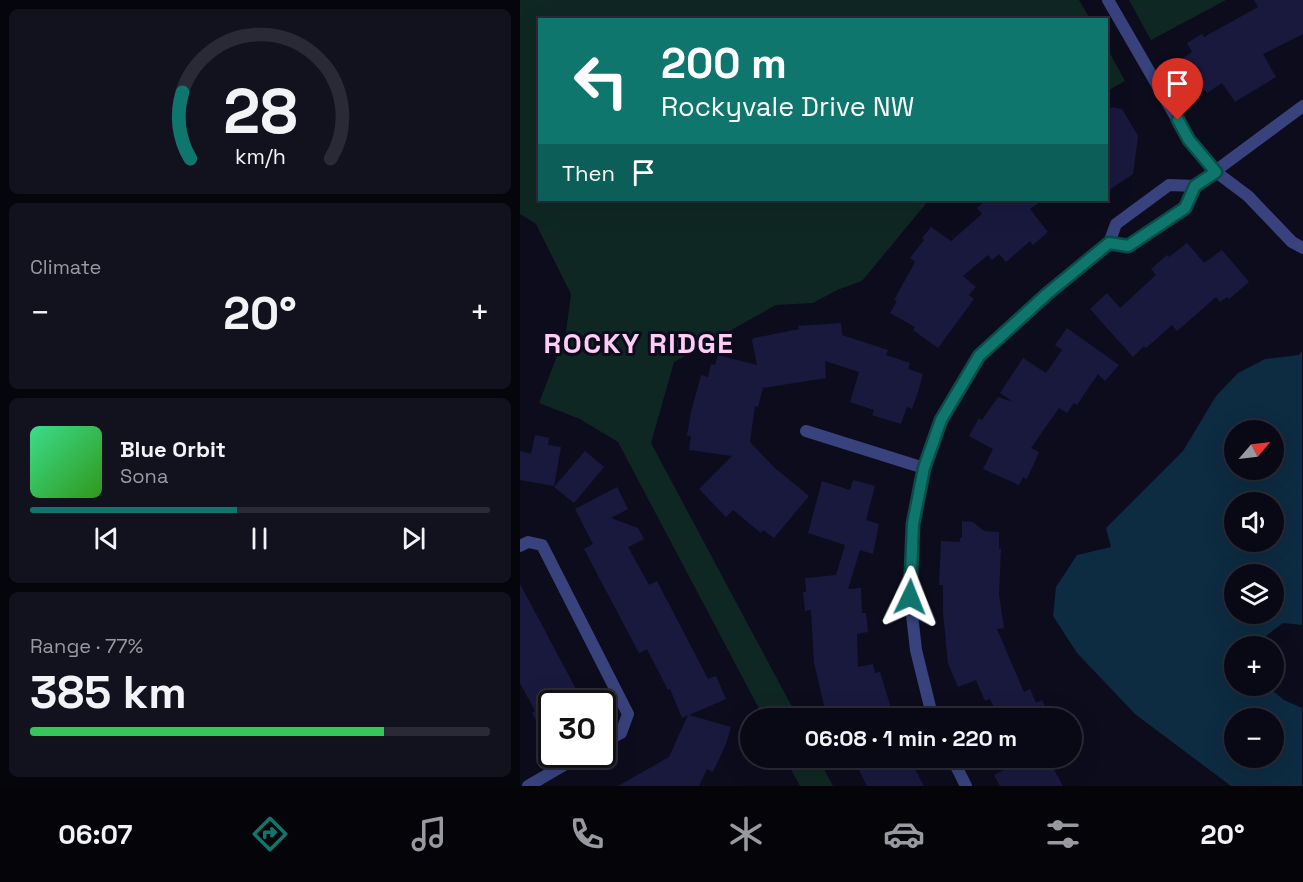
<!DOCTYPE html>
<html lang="en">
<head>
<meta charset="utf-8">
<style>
	:root { --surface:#090916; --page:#12121f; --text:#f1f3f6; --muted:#999aa1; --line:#292a35; --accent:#0f766e }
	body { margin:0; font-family:"Space Grotesk",sans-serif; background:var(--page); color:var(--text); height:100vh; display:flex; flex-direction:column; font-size:22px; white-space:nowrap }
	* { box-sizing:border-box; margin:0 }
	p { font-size:20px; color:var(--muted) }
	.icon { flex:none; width:33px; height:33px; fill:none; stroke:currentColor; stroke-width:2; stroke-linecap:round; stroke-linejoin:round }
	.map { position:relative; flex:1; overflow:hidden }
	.panel { display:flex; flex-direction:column; gap:9px; padding:9px; background:#05050c; width:520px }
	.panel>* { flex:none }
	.banner { position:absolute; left:18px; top:18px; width:570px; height:183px; border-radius:0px; box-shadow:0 6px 24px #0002,0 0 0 2px var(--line); background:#0f766e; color:#fff; overflow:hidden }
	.needle { width:39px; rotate:62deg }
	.controls { position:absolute; left:704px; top:420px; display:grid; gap:12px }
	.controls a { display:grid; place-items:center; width:60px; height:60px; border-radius:50%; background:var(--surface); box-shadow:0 6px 24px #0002,0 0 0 2px var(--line); font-size:30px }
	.speed { position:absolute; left:18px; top:690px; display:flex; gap:12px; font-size:30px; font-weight:700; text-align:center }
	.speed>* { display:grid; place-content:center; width:78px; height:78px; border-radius:50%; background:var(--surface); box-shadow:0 6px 24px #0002,0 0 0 2px var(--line); line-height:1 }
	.speed .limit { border:3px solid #111; border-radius:9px; background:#fff; color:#111 }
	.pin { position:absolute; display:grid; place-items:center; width:51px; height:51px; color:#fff; margin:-62px -26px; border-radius:50% 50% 50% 0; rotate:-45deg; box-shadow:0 0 6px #0007 }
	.pin .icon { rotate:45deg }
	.me { position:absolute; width:66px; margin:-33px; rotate:2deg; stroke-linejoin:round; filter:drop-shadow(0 0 4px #0008) }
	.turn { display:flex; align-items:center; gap:21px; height:126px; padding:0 24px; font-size:27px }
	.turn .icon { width:78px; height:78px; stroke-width:2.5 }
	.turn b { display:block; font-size:42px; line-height:51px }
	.then { display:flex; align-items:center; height:57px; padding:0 24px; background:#0003; gap:12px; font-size:22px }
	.big { font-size:45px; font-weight:700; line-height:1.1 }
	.panel .tile { flex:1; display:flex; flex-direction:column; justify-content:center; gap:9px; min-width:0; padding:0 21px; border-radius:9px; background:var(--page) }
	.panel .dial { align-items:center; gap:0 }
	.dial svg { height:156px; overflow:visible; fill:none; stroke:var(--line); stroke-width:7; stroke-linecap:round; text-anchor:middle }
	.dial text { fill:var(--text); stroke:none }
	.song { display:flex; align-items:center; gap:18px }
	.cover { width:72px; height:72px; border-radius:9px; background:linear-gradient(135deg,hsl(150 70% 55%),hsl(110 70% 35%)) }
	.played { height:6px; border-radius:3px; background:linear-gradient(90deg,var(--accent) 45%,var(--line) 45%) }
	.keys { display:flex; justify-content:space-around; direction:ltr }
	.heat { display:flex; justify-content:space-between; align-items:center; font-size:33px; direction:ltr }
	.charge { height:9px; border-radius:4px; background:linear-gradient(90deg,#34c759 77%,var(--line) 0) }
	.trip { position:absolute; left:220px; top:708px; width:342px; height:60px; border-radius:30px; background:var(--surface); box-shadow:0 6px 24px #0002,0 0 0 2px var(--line); font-weight:700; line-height:60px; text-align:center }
	.dock { display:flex; height:96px; justify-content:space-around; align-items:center; background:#040409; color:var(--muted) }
	.dock .icon { width:42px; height:42px }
	.dock .on { color:var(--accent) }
	.dock b { font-size:27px; color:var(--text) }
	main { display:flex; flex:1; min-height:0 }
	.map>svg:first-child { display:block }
	.green { fill:#0f2722 }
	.water { fill:#0d2b41; fill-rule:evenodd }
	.building { fill:#19193e }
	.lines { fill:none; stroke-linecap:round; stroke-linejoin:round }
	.street { stroke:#38427c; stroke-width:12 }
	.route-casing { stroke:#0a4d48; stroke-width:15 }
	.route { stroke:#0f766e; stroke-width:10 }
	.labels { text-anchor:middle; stroke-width:6; stroke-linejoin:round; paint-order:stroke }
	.district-label { font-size:28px; font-weight:bold; letter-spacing:1.5px; fill:#feccf5; stroke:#0c0c1d }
</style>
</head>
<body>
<main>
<section class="panel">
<div class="tile dial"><svg viewBox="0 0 100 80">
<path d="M14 69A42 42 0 1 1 86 69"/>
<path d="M14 69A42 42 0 0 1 10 35" stroke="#0f766e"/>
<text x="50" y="56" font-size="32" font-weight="700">28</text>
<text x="50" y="72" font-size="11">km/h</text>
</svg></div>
<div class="tile"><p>Climate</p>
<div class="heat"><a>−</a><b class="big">20°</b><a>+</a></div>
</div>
<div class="tile">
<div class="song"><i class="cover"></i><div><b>Blue Orbit</b><p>Sona</p></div></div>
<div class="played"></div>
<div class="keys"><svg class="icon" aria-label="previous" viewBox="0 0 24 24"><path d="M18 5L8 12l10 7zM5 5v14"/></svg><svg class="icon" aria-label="pause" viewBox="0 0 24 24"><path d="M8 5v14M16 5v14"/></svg><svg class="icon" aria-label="next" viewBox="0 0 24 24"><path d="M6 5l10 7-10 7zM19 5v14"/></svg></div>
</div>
<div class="tile"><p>Range · 77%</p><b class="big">385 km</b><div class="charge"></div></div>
</section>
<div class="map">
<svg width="783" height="786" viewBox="0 0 783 786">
	<rect width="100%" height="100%" fill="#0c0c1d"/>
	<g class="green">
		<path d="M 0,0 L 559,0 L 570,19 L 20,20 L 20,200 L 409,200 L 342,281 L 317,290 L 293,303 L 256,305 L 154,362 L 131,443 L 278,718 L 244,718 L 98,442 L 60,419 L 19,403 L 46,332 L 51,294 L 16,224 L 0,214 Z"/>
		<path d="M 609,0 L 706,0 L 631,40 Z"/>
		<path d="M 587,48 L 605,81 L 587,91 L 586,91 Z"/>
		<path d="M 265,758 L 298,758 L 313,786 L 280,786 Z"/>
	</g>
	<path class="water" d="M 782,351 L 782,625 L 763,623 L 733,646 L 714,646 L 714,686 L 747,686 L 764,700 L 782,708 L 782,786 L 711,786 L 615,714 L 557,653 L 533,616 L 536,587 L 557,555 L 591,547 L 586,528 L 663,451 L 696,396 L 718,373 L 745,359 L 779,355 ZM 714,430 L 753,430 L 753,470 L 714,470 ZM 714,502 L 753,502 L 753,542 L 714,542 ZM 714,574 L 753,574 L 753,614 L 714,614 ZM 753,718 L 753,758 L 714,758 L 714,718 Z"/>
	<g class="building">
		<path d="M 734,0 L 783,0 L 783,34 L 743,54 L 756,77 L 715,102 L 702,83 L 687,93 L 685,90 L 684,91 L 663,58 L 672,52 L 667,43 L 682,34 L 684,37 L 738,7 Z"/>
		<path d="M 592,107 L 602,109 L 618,136 L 613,174 L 586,192 L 586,111 Z"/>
		<path d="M 466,200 L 523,200 L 510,209 L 528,232 L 513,245 L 510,241 L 486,262 L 479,254 L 472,260 L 468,255 L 443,276 L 456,287 L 449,295 L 454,299 L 418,348 L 393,330 L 395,327 L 370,313 L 377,301 L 374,300 L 395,262 L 390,258 L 404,240 L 402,238 L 411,227 L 431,241 L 462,214 L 457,208 Z"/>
		<path d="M 667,243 L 684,263 L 702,250 L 729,282 L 709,299 L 707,297 L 700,302 L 696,297 L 657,331 L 652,325 L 626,348 L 624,346 L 613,357 L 570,309 L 587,293 L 600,308 L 636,275 L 631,269 L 647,255 L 649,257 Z"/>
		<path d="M 321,323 L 322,335 L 368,350 L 366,355 L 390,363 L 388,369 L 403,374 L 398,392 L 392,409 L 387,407 L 381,424 L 352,415 L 354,410 L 330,402 L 339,372 L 305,361 L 306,378 L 243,388 L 238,407 L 235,406 L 230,442 L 255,468 L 289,496 L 254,538 L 243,530 L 241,533 L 213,510 L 206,517 L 179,489 L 212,456 L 169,450 L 171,436 L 167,436 L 171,412 L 181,375 L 188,377 L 191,364 L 195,365 L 198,355 L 237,365 L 232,340 L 234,338 L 279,329 L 278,326 Z"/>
		<path d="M 547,328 L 599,365 L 585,381 L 578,374 L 557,405 L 554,403 L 547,413 L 539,408 L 511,448 L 519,452 L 507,479 L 503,477 L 499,485 L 463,469 L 473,449 L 449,436 L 459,418 L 462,420 L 478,397 L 493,402 L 480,393 L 503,358 L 526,373 L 542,350 L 535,345 Z"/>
		<path d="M 15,435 L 29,438 L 28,445 L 41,447 L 34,486 L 0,480 L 0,451 L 11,454 Z"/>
		<path d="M 65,451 L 84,467 L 54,503 L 34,487 Z"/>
		<path d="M 333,480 L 355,486 L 346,520 L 359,524 L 353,554 L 340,550 L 328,589 L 341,588 L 342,613 L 346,613 L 348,632 L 337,634 L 338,667 L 353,664 L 355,673 L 360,672 L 374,718 L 307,718 L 294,663 L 291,610 L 285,611 L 283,592 L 286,592 L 285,578 L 316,575 L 325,545 L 288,533 L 302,481 L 330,490 Z"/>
		<path d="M 97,487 L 108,509 L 91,518 L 118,528 L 124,539 L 108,547 L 129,585 L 137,581 L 188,679 L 196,676 L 206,699 L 169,715 L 211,727 L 206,744 L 193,772 L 187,769 L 179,786 L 98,786 L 149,757 L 168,715 L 162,718 L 150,689 L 148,690 L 127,649 L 119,653 L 64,549 L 73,544 L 55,509 Z"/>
		<path d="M 442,521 L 453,522 L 464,531 L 479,532 L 479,549 L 481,549 L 479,595 L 484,628 L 477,629 L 504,692 L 510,689 L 516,703 L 522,700 L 531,718 L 479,718 L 470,699 L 465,701 L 456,680 L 438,687 L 428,664 L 423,612 L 423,585 L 419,585 L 421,541 L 440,542 L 440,538 L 442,538 Z"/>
		<path d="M 0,584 L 64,704 L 32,704 L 32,749 L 12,713 L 15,711 L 0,683 Z"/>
		<path d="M 337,758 L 389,758 L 404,786 L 347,786 L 336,764 L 339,762 Z"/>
		<path d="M 507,758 L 554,758 L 533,768 L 543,786 L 480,786 L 474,775 Z"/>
	</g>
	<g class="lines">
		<g class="street">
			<path d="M 588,0 L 669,140 L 696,172 L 728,196 L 772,242 L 783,248"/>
			<path d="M 589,243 L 608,247 L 665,208 L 675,186 L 783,106"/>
			<path d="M 286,431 L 404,468"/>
			<path d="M 0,546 L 8,542 L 22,545 L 108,714 L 101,733 L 82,743"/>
			<path d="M 414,718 L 411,711 L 396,650 L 390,597 L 393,524 L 404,468 L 421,420 L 459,356 L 527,294 L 589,243 L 596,224 L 649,185 L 675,186"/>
			<path d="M 432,758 L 446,786"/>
			<path d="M 8,786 L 63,754"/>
		</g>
	</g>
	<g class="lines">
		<g class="route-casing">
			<path id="route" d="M 390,597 L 393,524 L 404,468 L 421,420 L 459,356 L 527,294 L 589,243 L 608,246 L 665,208 L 675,186 L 696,172 L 669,140 L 658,120"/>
		</g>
		<use href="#route" class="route"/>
	</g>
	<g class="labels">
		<g class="district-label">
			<text x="119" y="353">ROCKY RIDGE</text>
		</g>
	</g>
</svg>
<div class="controls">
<a><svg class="needle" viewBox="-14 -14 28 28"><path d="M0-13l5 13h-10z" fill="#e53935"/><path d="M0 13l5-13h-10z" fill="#999aa1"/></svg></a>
<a><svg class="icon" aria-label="sound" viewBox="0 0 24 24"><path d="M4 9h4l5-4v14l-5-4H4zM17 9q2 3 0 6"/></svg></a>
<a><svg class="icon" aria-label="layers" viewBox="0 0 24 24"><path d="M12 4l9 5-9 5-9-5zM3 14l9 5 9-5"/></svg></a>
<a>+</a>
<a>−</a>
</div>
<div class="speed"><div class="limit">30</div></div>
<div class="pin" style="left:658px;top:120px;background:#d93025"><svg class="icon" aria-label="arrive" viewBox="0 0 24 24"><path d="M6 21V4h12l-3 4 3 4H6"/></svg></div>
<svg class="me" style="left:390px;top:597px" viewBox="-20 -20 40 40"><path d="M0-17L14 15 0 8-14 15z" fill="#0f766e" stroke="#fff" stroke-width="4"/></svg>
<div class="trip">06:08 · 1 min · 220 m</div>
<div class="banner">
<div class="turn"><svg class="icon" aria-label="left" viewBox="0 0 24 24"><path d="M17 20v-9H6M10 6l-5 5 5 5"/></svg><div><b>200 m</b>Rockyvale Drive NW</div></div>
<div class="then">Then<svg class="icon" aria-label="arrive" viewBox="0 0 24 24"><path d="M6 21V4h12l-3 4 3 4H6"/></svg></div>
</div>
</div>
</main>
<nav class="dock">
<b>06:07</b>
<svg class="icon on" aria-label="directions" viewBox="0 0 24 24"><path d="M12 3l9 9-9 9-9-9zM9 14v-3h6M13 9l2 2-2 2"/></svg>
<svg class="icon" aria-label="music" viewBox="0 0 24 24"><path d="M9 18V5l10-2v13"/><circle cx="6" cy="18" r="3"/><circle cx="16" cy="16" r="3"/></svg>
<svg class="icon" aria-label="phone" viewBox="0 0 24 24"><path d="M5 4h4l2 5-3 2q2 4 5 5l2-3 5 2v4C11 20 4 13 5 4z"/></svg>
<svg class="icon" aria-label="climate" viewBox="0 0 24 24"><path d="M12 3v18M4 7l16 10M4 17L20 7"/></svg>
<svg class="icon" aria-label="car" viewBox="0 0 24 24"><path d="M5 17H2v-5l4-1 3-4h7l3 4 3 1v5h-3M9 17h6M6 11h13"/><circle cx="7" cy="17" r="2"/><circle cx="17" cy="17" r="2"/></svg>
<svg class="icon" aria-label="filters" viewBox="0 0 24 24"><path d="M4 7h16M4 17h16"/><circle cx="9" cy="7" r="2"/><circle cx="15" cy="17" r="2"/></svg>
<b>20°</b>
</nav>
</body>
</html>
